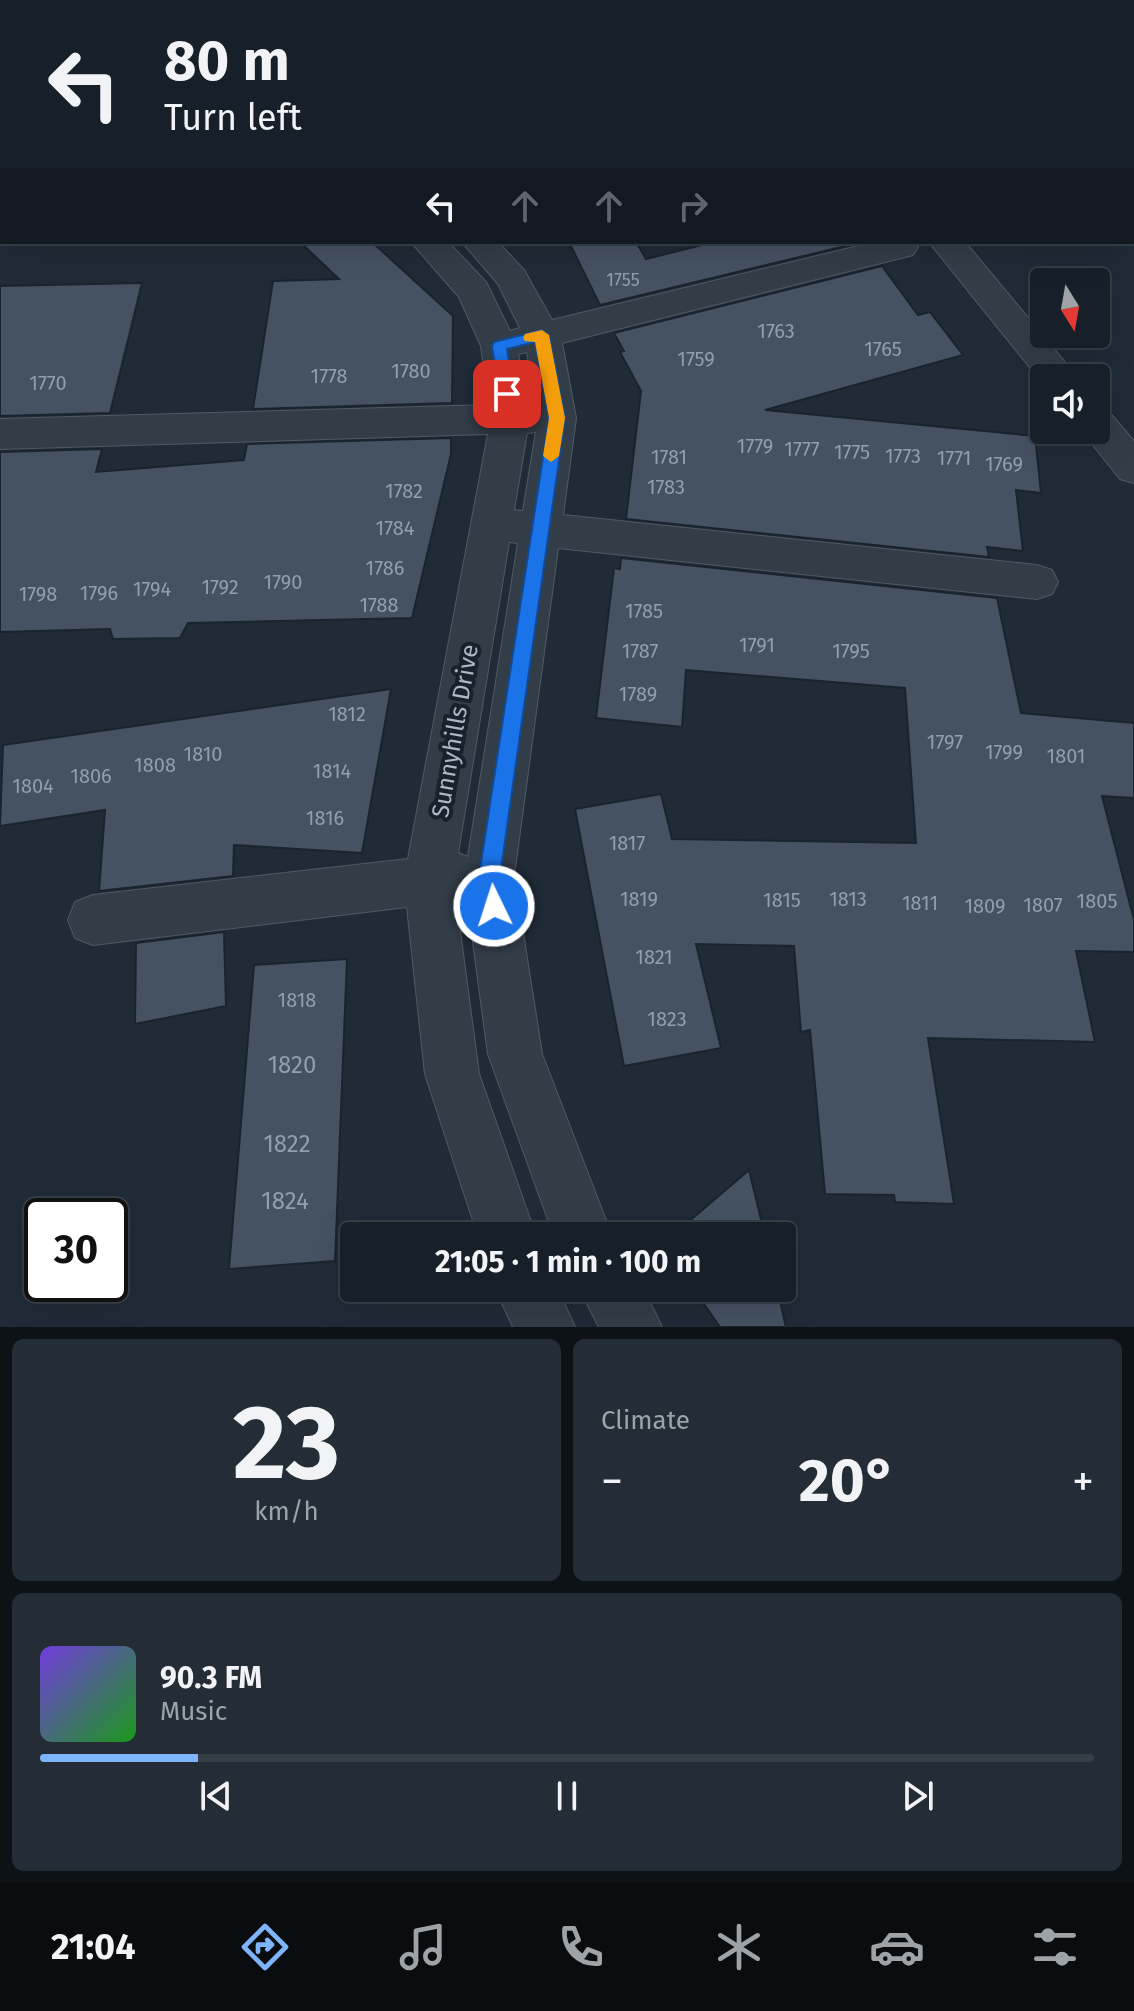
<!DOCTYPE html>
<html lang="en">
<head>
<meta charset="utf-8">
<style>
	:root { --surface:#172029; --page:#242d35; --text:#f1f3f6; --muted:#9ea3a8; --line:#363e46; --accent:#7db4fa }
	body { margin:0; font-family:"Fira Sans",sans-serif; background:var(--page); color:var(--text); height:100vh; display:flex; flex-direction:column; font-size:30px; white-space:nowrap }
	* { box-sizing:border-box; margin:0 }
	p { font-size:26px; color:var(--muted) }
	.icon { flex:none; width:44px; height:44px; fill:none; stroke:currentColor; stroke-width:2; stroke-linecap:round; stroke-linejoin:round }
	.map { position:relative; height:1327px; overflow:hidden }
	.drawer { display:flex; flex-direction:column; gap:12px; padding:12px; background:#0d1217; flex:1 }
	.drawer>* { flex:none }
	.guide { position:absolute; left:0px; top:0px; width:1134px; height:244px; box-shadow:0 8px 32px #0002,0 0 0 2px var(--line); background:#172029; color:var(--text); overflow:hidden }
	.needle { width:52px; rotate:169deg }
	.tools { position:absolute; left:1030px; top:268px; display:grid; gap:16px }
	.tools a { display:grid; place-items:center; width:80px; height:80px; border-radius:8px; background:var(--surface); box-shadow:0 8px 32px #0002,0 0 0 2px var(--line); font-size:40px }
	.speed { position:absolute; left:24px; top:1198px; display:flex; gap:16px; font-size:40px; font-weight:700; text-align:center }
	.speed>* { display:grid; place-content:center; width:104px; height:104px; border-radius:50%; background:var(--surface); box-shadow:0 8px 32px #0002,0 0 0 2px var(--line); line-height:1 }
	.speed .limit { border:4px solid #111; border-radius:12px; background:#fff; color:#111 }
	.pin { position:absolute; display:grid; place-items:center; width:68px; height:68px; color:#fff; margin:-34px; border-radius:16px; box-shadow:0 4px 12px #0006 }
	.me { position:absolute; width:88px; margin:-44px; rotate:356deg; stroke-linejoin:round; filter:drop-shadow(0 0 6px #0008) }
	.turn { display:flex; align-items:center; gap:28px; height:168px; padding:0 32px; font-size:36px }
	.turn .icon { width:104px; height:104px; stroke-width:2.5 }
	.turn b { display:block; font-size:56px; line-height:68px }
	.lanes { display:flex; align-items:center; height:76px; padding:0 32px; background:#0003; justify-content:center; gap:40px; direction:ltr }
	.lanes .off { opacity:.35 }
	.big { font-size:60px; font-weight:700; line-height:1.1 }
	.drawer .tile { flex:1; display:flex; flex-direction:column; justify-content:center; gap:12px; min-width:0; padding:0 28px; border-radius:12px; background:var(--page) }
	.drawer .dial { align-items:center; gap:0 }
	.dial b { font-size:104px; line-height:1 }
	.song { display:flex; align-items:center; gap:24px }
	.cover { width:96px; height:96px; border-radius:12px; background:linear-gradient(135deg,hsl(260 70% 55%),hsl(120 70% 35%)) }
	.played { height:8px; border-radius:4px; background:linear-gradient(90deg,var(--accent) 15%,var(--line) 15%) }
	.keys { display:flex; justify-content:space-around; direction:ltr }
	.heat { display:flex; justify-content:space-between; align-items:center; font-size:44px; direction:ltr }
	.drawer .tiles { flex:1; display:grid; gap:12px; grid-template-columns:1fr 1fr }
	.tile:last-child { grid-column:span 2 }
	.trip { position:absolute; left:340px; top:1222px; width:456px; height:80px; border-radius:8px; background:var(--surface); box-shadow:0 8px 32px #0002,0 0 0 2px var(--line); font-weight:700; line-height:80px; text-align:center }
	.tab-bar { display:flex; height:128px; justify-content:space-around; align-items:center; background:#090d10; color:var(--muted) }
	.tab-bar .icon { width:56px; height:56px }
	.tab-bar .current { color:var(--accent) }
	.tab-bar b { font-size:36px; color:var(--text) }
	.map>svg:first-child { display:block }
	.building { fill:#455262; stroke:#1a242e; stroke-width:2 }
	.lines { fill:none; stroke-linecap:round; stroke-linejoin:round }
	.minor-casing { stroke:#505a66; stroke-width:2 }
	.minor { fill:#333d48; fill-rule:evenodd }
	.route { fill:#1a73e8; stroke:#114b97; stroke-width:2 }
	.slow { fill:#f59e0b }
	.labels { text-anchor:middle; stroke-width:8; stroke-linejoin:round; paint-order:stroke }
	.far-number-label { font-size:18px; fill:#939eac }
	.number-label { font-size:20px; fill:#939eac }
	.street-label { font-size:24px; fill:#adb7c5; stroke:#18222c }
	.near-number-label { font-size:24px; fill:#939eac }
</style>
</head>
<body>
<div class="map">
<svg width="1134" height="1327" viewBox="0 0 1134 1327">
	<rect width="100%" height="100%" fill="#1f2b37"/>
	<g class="building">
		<path d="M 300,242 L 372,242 L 453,316 L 452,403 L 253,409 L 273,281 L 339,279 Z"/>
		<path d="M 569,242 L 636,242 L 646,259 L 714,242 L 862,242 L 600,305 Z"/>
		<path d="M 882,266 L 918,315 L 930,312 L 963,355 L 765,410 L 1035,436 L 1041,493 L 1016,490 L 1023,551 L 987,547 L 989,557 L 626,519 L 641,391 L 620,352 L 624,351 L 614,333 Z"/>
		<path d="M 142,283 L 110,413 L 0,416 L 0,286 Z"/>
		<path d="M 451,438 L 451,454 L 412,618 L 188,623 L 180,638 L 113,639 L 110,629 L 0,632 L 0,452 L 102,449 L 96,472 L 244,460 L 247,444 Z"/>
		<path d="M 621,558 L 997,598 L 1021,713 L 1134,723 L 1134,798 L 1102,796 L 1134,920 L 1134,952 L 1076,951 L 1095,1042 L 928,1038 L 954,1204 L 895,1202 L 894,1195 L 825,1194 L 810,1030 L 801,1032 L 794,946 L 696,944 L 721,1048 L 624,1066 L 575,809 L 661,794 L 672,839 L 916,843 L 905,688 L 686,670 L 682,727 L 596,718 L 614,568 L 620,569 Z"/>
		<path d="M 391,689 L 362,853 L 234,845 L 233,876 L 99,891 L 105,810 L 0,826 L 3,745 Z"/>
		<path d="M 224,932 L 226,1006 L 135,1024 L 136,943 Z"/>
		<path d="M 347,959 L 335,1261 L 229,1269 L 254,965 Z"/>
		<path d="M 749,1170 L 765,1236 L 672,1236 Z"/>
		<path d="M 693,1288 L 777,1288 L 786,1327 L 720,1327 Z"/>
	</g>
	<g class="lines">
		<g class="minor-casing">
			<g id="minor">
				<path d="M 54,0 L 82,0 L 53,2 Z"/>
				<path d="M 99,0 L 127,0 L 98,2 Z"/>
				<path d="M 285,0 L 315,0 L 284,2 Z"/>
				<path d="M 1108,0 L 1134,0 L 1134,8 L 1132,2 Z"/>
				<path d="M 411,242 L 448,242 L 486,282 L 510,331 L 520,328 L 498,284 L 462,242 L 498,242 L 524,270 L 552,320 L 875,242 L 915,242 L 918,247 L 913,255 L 562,343 L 576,418 L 563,515 L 1037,565 L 1052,570 L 1058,582 L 1052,594 L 1037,599 L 558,548 L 514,876 L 542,1054 L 612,1236 L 554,1236 L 488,1054 L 467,897 L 456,901 L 479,1074 L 536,1236 L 478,1236 L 425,1074 L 407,907 L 93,945 L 75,938 L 68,920 L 75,902 L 93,895 L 408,859 L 488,434 L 0,449 L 0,419 L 489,405 L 481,346 L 459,297 ZM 527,352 L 536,404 L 527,404 L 518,354 ZM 536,432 L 523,511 L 514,510 L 527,433 ZM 509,542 L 518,543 L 468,857 L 458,853 Z"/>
				<path d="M 929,242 L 965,242 L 1078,378 L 1044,378 L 1044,385 Z"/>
				<path d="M 1096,408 L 1109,412 L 1134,441 L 1134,483 L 1120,479 L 1081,430 L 1096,430 Z"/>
				<path d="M 495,1288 L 557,1288 L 575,1327 L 513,1327 Z"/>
				<path d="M 579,1288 L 643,1288 L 662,1327 L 599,1327 Z"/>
			</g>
		</g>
		<use href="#minor" class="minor"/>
	</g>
	<path class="route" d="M 542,330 L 549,335 L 565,418 L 500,876 L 504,906 L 501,913 L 494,916 L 487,913 L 479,876 L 549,418 L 535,342 L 507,349 L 514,394 L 507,400 L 499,394 L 492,346 L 494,342 Z"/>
	<path class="slow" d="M 542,330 L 549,335 L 565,418 L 559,456 L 551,462 L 543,456 L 549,418 L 535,342 L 525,341 L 523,338 L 525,334 Z"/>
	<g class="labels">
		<g class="far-number-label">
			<text x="623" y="286">1755</text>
		</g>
		<g class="number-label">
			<text x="776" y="338">1763</text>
			<text x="883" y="356">1765</text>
			<text x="696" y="366">1759</text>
			<text x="411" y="378">1780</text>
			<text x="329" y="383">1778</text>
			<text x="48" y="390">1770</text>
			<text x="755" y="453">1779</text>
			<text x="802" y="456">1777</text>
			<text x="852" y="459">1775</text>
			<text x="903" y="463">1773</text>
			<text x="669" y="464">1781</text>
			<text x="954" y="465">1771</text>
			<text x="1004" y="471">1769</text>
			<text x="666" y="494">1783</text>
			<text x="404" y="498">1782</text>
			<text x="395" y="535">1784</text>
			<text x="385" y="575">1786</text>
			<text x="283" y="589">1790</text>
			<text x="220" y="594">1792</text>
			<text x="152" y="596">1794</text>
			<text x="99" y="600">1796</text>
			<text x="38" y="601">1798</text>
			<text x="379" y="612">1788</text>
			<text x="644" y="618">1785</text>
			<text x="757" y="652">1791</text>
			<text x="640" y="658">1787</text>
			<text x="851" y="658">1795</text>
			<text x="638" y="701">1789</text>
			<text x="347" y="721">1812</text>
			<text x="945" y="749">1797</text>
			<text x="1004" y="759">1799</text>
			<text x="203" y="761">1810</text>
			<text x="1066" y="763">1801</text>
			<text x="155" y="772">1808</text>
			<text x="332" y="778">1814</text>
			<text x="91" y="783">1806</text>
			<text x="33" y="793">1804</text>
			<text x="325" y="825">1816</text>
			<text x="627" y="850">1817</text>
			<text x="639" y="906">1819</text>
			<text x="848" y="906">1813</text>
			<text x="782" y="907">1815</text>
			<text x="1097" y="908">1805</text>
			<text x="920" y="910">1811</text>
			<text x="1043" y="912">1807</text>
			<text x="985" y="913">1809</text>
			<text x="654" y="964">1821</text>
			<text x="297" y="1007">1818</text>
			<text x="667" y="1026">1823</text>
		</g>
		<g class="street-label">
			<text transform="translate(455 731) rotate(-80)" y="8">Sunnyhills Drive</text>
		</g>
		<g class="near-number-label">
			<text x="292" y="1073">1820</text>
			<text x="287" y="1152">1822</text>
			<text x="285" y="1209">1824</text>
		</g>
	</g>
</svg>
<div class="tools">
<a><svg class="needle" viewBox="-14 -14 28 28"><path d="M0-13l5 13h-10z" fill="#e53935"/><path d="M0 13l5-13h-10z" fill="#9ea3a8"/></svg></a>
<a><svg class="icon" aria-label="sound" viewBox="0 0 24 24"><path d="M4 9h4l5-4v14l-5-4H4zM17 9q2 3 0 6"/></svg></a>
</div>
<div class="speed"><div class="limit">30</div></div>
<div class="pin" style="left:507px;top:394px;background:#d93025"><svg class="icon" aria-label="arrive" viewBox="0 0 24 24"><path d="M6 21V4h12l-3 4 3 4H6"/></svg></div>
<svg class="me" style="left:494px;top:906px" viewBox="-20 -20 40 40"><circle r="17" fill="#1a73e8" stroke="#fff" stroke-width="3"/><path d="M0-11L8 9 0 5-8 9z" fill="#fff"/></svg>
<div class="trip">21:05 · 1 min · 100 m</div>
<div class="guide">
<div class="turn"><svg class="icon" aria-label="left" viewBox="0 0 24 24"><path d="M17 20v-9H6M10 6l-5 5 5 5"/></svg><div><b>80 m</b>Turn left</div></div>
<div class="lanes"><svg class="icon" aria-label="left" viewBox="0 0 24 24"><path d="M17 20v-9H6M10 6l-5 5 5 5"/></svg><svg class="icon off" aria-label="ahead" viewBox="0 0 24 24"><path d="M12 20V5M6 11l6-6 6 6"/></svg><svg class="icon off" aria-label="ahead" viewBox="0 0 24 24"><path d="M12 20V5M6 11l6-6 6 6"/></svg><svg class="icon off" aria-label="right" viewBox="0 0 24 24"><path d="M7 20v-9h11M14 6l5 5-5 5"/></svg></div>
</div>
</div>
<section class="drawer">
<div class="tiles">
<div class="tile dial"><b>23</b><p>km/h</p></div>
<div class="tile"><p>Climate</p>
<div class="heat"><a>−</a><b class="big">20°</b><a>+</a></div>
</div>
<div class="tile">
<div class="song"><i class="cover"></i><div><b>90.3 FM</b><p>Music</p></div></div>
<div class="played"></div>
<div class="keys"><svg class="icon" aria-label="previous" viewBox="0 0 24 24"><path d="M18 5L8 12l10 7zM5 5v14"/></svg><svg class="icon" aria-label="pause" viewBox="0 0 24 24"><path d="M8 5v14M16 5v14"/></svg><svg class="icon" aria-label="next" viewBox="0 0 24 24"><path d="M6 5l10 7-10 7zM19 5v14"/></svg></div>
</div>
</div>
</section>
<nav class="tab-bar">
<b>21:04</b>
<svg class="icon current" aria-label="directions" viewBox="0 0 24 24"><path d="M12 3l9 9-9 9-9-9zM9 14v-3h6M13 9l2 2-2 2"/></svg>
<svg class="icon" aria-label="music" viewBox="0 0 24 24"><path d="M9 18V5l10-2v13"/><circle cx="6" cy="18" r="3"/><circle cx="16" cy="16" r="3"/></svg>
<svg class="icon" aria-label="phone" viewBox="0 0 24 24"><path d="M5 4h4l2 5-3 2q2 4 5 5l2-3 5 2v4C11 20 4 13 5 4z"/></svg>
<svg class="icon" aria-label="climate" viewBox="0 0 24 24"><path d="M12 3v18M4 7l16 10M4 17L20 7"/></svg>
<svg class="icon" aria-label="car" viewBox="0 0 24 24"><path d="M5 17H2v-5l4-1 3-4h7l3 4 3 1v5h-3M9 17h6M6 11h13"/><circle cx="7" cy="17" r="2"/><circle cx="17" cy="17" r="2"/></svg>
<svg class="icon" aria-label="filters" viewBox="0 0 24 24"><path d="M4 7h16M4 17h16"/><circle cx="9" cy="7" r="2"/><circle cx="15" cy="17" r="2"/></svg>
</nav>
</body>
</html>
